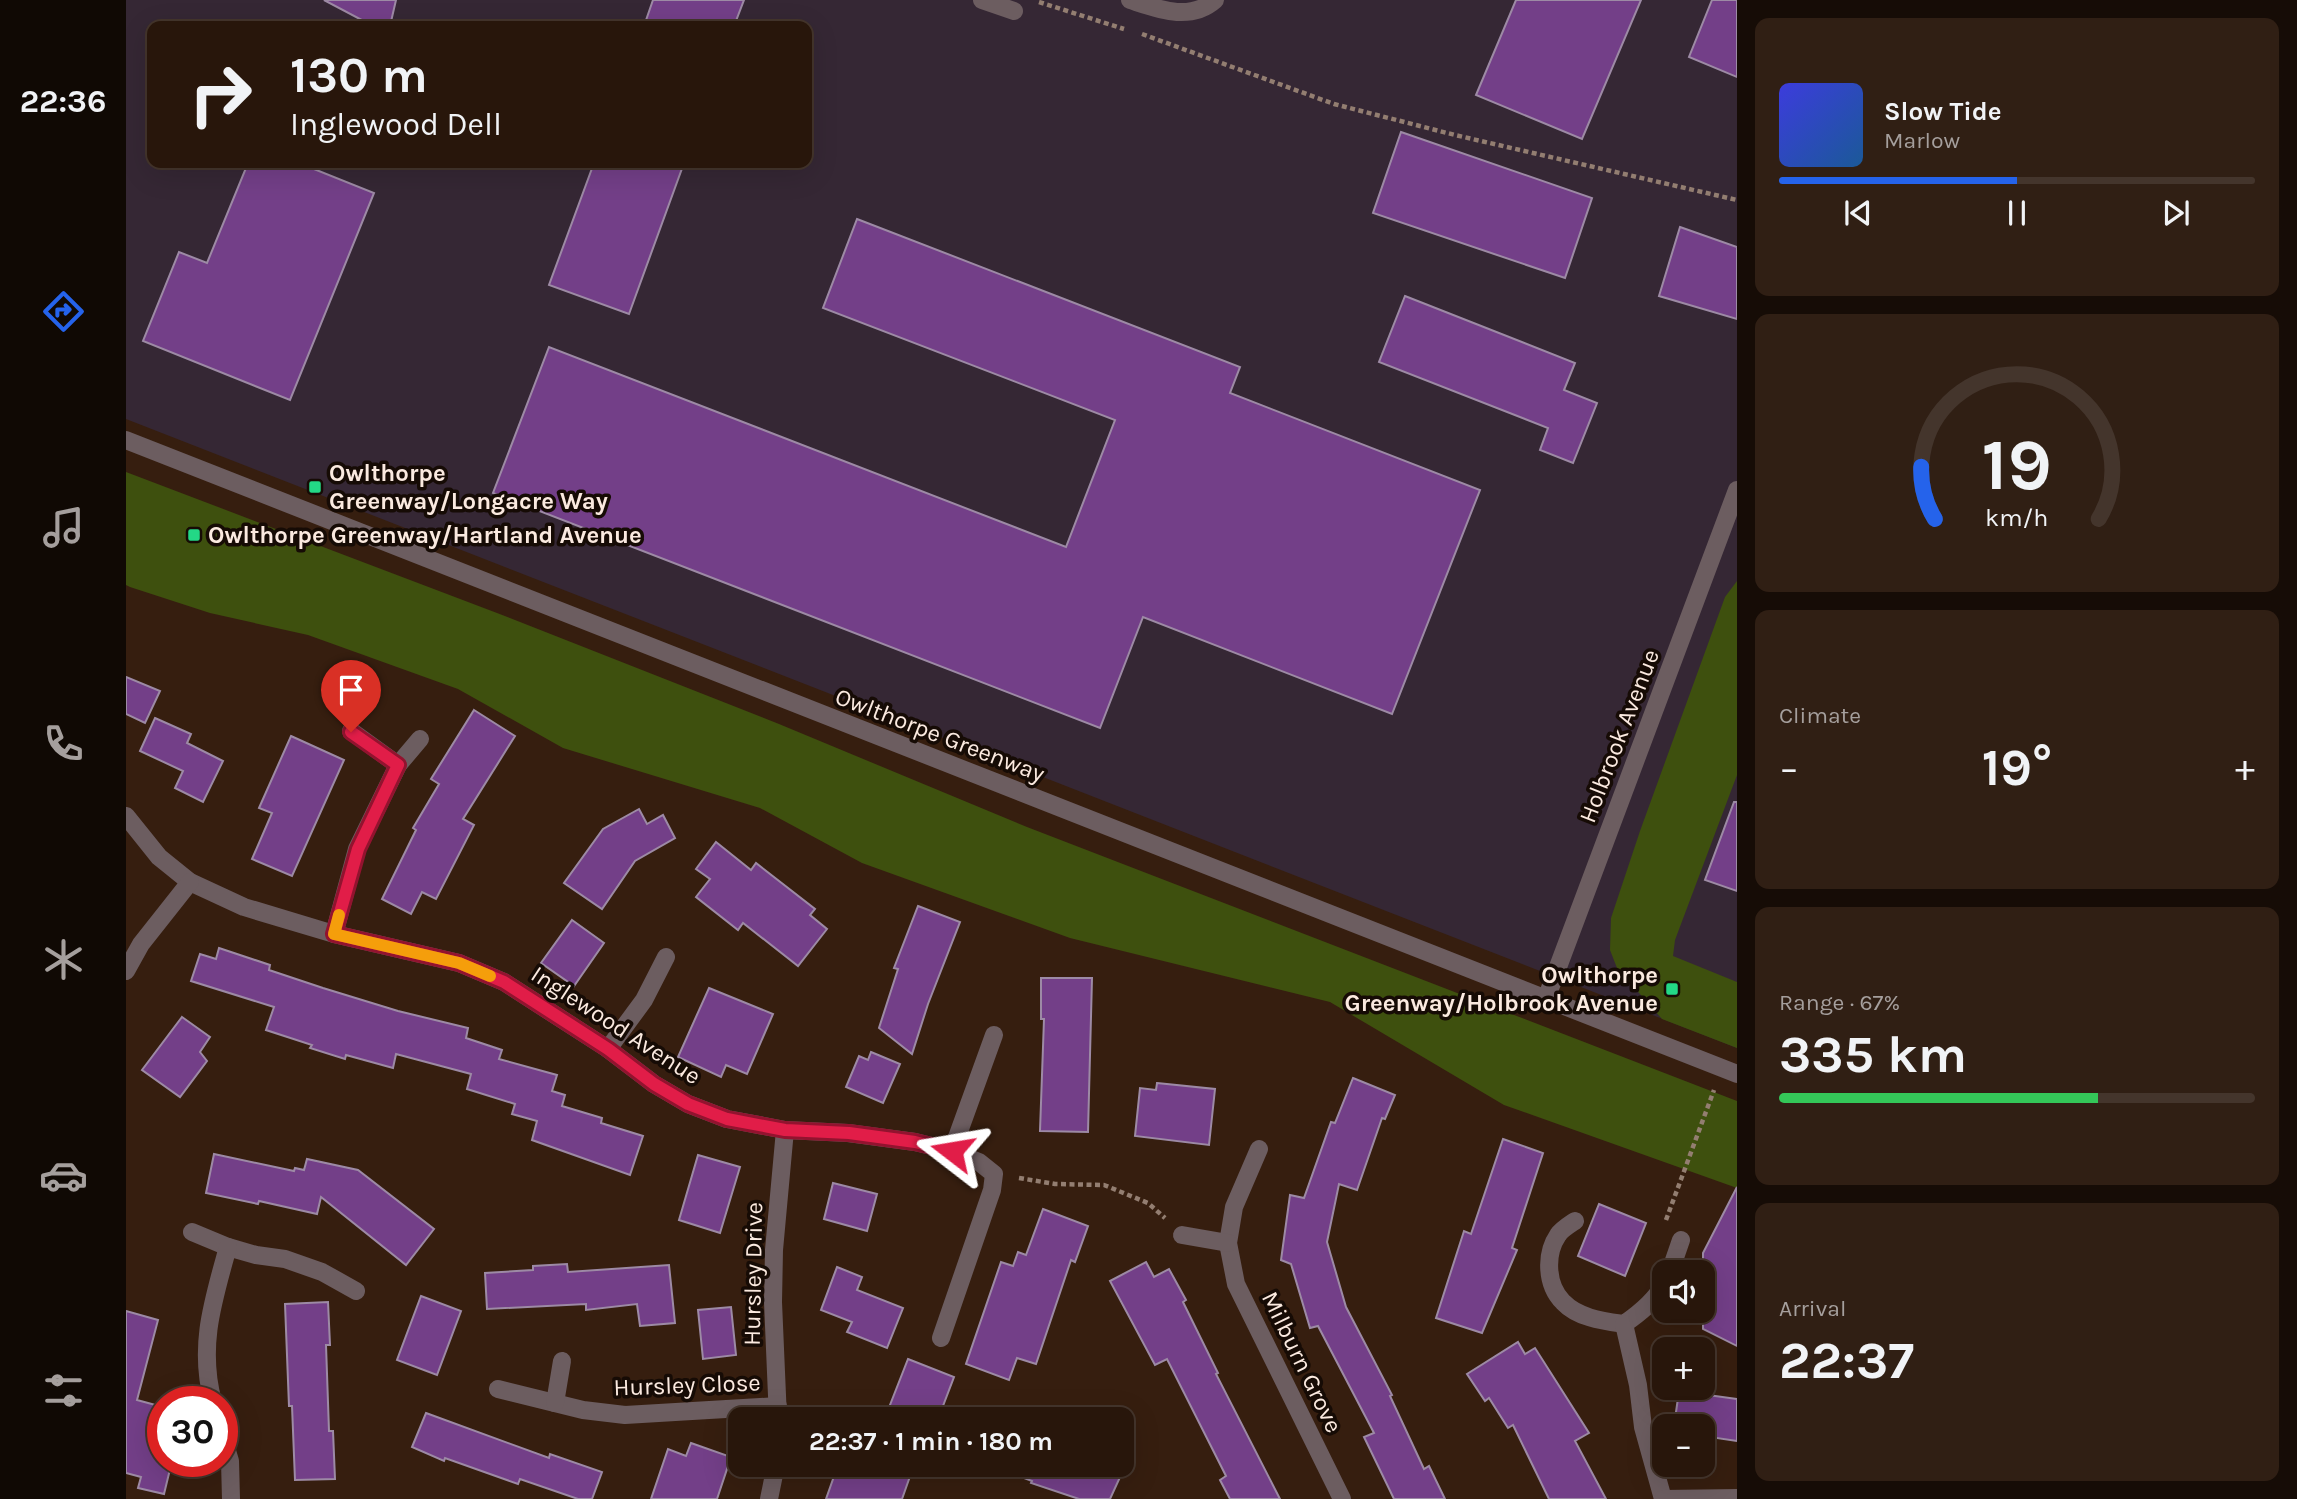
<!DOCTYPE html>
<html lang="en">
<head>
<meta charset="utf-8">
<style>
	:root { --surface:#28160b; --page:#301f14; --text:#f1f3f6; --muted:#a59f9d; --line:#44352c; --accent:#2563eb }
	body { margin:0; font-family:Karla,sans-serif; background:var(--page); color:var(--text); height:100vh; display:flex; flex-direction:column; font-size:26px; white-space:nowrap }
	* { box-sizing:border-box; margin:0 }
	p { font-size:23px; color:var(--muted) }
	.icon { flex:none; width:38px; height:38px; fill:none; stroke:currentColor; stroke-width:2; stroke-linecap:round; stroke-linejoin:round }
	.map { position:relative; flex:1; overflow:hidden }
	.side { display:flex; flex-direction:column; gap:18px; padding:18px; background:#160c06; width:560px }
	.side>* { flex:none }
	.banner { position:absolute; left:21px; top:21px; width:665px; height:147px; border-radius:14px; box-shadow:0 7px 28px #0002,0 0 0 2px var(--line); background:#28160b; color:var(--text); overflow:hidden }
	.fabs { position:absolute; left:1526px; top:1260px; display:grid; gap:14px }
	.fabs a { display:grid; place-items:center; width:63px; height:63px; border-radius:14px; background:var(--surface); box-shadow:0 7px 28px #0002,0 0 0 2px var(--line); font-size:35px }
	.speed { position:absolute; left:21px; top:1386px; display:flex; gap:14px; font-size:35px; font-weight:700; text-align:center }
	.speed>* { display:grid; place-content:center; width:91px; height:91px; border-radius:50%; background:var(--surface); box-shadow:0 7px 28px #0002,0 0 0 2px var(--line); line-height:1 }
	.speed .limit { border:10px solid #d22; background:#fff; color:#111 }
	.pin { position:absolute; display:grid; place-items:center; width:60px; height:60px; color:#fff; margin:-72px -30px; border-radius:50% 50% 50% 0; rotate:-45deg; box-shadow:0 0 7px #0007 }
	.pin .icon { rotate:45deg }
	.me { position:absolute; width:77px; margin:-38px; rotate:284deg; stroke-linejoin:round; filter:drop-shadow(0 0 5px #0008) }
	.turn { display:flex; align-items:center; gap:24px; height:147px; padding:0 28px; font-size:32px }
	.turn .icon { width:91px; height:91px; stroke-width:2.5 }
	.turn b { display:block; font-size:49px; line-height:60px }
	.big { font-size:52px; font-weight:700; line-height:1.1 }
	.side .card { flex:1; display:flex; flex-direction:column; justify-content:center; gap:10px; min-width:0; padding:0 24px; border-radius:14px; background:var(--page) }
	.side .dial { align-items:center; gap:0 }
	.dial svg { height:182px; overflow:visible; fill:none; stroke:var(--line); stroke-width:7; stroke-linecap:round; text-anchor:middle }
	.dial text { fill:var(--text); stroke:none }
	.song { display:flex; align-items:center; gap:21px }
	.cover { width:84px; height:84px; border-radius:10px; background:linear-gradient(135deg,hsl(240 70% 55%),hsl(210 70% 35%)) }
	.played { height:7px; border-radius:4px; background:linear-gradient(90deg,var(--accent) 50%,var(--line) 50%) }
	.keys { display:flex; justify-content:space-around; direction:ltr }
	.heat { display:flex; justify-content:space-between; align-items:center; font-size:38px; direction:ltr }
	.charge { height:10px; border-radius:5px; background:linear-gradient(90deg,#34c759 67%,var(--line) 0) }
	.trip { position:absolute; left:602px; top:1407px; width:406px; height:70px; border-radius:14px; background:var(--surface); box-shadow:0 7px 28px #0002,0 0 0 2px var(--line); font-weight:700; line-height:70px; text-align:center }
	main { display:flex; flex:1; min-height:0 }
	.tabs { display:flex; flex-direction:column; width:126px; justify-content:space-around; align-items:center; background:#100904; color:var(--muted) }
	.tabs .icon { width:49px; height:49px }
	.tabs .current { color:var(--accent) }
	.tabs b { font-size:32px; color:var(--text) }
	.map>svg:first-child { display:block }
	.industrial { fill:#352734; fill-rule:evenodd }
	.green { fill:#3e500e }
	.building { fill:#733f88; stroke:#9d8aa5; stroke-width:2 }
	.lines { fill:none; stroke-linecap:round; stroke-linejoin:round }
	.path { stroke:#937e71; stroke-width:4.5; stroke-dasharray:5 3.5; stroke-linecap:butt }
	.minor { stroke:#6c5d60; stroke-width:18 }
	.route-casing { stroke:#92132f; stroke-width:18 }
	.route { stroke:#e11d48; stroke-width:12 }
	.slow { stroke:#f59e0b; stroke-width:12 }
	.poi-dot { fill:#23d886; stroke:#160b05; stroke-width:2.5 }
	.labels { text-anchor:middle; stroke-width:7; stroke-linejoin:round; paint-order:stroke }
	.poi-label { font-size:24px; font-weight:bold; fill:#fbeae0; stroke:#160b05; text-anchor:start }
	.street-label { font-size:24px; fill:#fbeae0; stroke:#160b05 }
</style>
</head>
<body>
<main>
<nav class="tabs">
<b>22:36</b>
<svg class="icon current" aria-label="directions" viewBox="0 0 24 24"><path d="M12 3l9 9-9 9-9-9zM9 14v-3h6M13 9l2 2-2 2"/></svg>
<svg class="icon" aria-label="music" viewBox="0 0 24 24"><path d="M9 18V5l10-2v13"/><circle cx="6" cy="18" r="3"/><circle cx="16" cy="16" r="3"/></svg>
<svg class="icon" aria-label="phone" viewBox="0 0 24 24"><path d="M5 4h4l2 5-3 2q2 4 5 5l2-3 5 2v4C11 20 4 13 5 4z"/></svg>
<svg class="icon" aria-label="climate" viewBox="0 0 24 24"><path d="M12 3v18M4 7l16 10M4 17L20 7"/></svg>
<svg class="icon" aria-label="car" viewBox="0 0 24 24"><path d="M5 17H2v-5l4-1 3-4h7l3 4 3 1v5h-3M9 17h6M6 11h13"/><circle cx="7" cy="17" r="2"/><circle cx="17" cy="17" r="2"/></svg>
<svg class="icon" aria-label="filters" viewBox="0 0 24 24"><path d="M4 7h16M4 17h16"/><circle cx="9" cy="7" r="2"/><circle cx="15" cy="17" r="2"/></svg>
</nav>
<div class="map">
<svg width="1611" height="1499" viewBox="0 0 1611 1499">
	<rect width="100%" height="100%" fill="#361e0f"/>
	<path class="industrial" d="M 0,0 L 1611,0 L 1611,1048 L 0,419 ZM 26,26 L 681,26 L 681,163 L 26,163 Z"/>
	<g class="green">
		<path d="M 0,472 L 371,613 L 653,724 L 901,827 L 1611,1101 L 1611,1188 L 1378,1105 L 1204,1002 L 944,938 L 736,863 L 634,808 L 437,748 L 332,689 L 182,635 L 84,613 L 4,587 L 0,585 Z"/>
		<path d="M 1611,581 L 1611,775 L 1549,940 L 1547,956 L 1611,982 L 1611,1048 L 1536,1019 L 1491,968 L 1484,950 L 1485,918 L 1514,831 L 1599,597 Z"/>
	</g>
	<g class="building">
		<path d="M 198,0 L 270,0 L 264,26 L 247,26 Z"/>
		<path d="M 527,0 L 618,0 L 608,26 L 518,26 Z"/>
		<path d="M 1390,0 L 1515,0 L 1456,139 L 1350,95 Z"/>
		<path d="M 1586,0 L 1611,0 L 1611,77 L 1563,57 Z"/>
		<path d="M 1275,132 L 1466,198 L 1439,278 L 1247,213 Z"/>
		<path d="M 122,163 L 173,163 L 248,193 L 164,400 L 17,341 L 53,252 L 81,263 Z"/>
		<path d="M 468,163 L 558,163 L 503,314 L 423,285 Z"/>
		<path d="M 731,219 L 1114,367 L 1104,393 L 1354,490 L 1266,714 L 1017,617 L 974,728 L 367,493 L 423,347 L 940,547 L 989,420 L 697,308 Z"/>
		<path d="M 1554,227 L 1611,247 L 1611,319 L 1533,296 Z"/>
		<path d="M 1279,296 L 1449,363 L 1438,390 L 1471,403 L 1447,463 L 1414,450 L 1422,428 L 1253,362 Z"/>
		<path d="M 0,677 L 34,691 L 19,723 L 0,714 Z"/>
		<path d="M 348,710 L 389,736 L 337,819 L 348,825 L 310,899 L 296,892 L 285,914 L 256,899 L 290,830 L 287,828 L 313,784 L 305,779 Z"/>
		<path d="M 29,718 L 65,734 L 61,743 L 97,761 L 77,802 L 49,788 L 57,771 L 14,751 Z"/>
		<path d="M 165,736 L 218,760 L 166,876 L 126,859 L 146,813 L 133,808 Z"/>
		<path d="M 1608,802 L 1611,802 L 1611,891 L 1579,880 Z"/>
		<path d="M 513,809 L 521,824 L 537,815 L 549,838 L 509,861 L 476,909 L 438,883 L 477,829 Z"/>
		<path d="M 590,842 L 625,870 L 630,863 L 689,909 L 684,915 L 701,929 L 672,966 L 617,923 L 612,930 L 570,897 L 584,879 L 570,869 Z"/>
		<path d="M 792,906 L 834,922 L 802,1004 L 786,1054 L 753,1028 L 772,969 L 768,968 Z"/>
		<path d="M 446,920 L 478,943 L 448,986 L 415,963 Z"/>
		<path d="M 93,948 L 144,965 L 143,970 L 197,988 L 272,1011 L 342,1028 L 340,1038 L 376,1050 L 373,1059 L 431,1075 L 426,1091 L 439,1095 L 436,1106 L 476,1118 L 475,1123 L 517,1136 L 504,1175 L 406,1140 L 411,1121 L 386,1114 L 389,1104 L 341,1089 L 345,1074 L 270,1054 L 267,1068 L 220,1055 L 219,1059 L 184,1048 L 186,1045 L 140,1030 L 148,1007 L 65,981 L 74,954 L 90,959 Z"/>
		<path d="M 915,978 L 966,978 L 962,1132 L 914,1131 L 918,1019 L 915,1019 Z"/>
		<path d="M 583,988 L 647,1014 L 621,1074 L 600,1065 L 595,1077 L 552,1057 Z"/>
		<path d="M 56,1017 L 84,1037 L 74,1052 L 81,1061 L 54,1097 L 16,1070 Z"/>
		<path d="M 745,1052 L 774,1064 L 757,1103 L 720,1087 L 733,1056 L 742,1060 Z"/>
		<path d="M 1227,1078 L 1269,1095 L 1259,1119 L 1256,1118 L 1231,1190 L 1213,1184 L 1201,1242 L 1220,1307 L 1266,1395 L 1264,1396 L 1298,1469 L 1303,1466 L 1319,1499 L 1268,1499 L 1238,1437 L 1248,1433 L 1192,1326 L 1184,1328 L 1165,1264 L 1155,1260 L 1164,1195 L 1178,1198 L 1205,1122 L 1209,1123 Z"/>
		<path d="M 1031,1083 L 1089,1089 L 1083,1145 L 1009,1136 L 1014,1088 L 1030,1090 Z"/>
		<path d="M 1377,1139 L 1417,1153 L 1386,1248 L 1391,1250 L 1356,1333 L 1310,1318 L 1338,1231 L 1345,1234 Z"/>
		<path d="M 88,1154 L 168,1171 L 169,1168 L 178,1170 L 181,1159 L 232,1170 L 308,1229 L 280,1265 L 195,1197 L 191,1214 L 133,1201 L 132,1204 L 80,1193 Z"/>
		<path d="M 572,1155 L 614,1167 L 594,1233 L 553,1220 Z"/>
		<path d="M 707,1183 L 751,1194 L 741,1231 L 698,1219 Z"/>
		<path d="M 1611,1187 L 1611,1346 L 1577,1329 L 1577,1253 Z"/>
		<path d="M 1473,1204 L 1520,1223 L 1499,1276 L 1452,1256 Z"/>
		<path d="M 917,1209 L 962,1226 L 949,1262 L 945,1260 L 910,1364 L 891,1358 L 883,1380 L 840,1364 L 875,1262 L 887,1266 L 892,1252 L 900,1255 Z"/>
		<path d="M 1020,1262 L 1028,1277 L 1043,1269 L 1060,1300 L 1057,1302 L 1092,1373 L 1090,1374 L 1154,1499 L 1104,1499 L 1094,1480 L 1100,1476 L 1041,1359 L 1029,1365 L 984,1281 Z"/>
		<path d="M 441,1264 L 442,1272 L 543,1265 L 549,1323 L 514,1326 L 511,1304 L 460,1310 L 460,1304 L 361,1309 L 359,1273 L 407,1270 L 407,1266 Z"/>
		<path d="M 711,1267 L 736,1277 L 731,1290 L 777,1308 L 761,1348 L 721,1332 L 726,1322 L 695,1310 Z"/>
		<path d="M 295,1296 L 335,1311 L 311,1375 L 271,1360 Z"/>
		<path d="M 202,1302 L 204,1345 L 200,1345 L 203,1431 L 207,1431 L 209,1479 L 169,1480 L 166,1406 L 163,1406 L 159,1304 Z"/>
		<path d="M 605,1307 L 610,1355 L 577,1359 L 572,1310 Z"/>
		<path d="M 0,1311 L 32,1320 L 11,1400 L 37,1407 L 37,1461 L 46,1461 L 38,1494 L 12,1488 L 15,1477 L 0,1473 Z"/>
		<path d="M 1392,1342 L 1399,1354 L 1409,1348 L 1463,1433 L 1449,1441 L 1480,1499 L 1423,1499 L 1387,1425 L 1382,1428 L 1363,1398 L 1359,1401 L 1341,1374 Z"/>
		<path d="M 782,1359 L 828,1377 L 812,1419 L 751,1419 L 755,1408 L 762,1410 Z"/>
		<path d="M 1553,1391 L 1611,1399 L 1611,1441 L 1577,1436 L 1577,1426 L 1548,1426 Z"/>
		<path d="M 300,1413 L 423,1458 L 424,1454 L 476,1472 L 466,1499 L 452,1499 L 394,1479 L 392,1484 L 319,1458 L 318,1461 L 286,1447 Z"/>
		<path d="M 565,1443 L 605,1457 L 591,1499 L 525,1499 L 542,1449 L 560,1456 Z"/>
		<path d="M 712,1465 L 788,1465 L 776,1499 L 700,1499 Z"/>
		<path d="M 864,1465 L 970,1465 L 995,1475 L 984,1499 L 953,1499 L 905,1483 L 906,1481 Z"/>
	</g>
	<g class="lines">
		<g class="path">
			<path d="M 913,2 L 998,29"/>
			<path d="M 1016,34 L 1208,104 L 1329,135 L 1611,200"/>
			<path d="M 893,1178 L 929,1184 L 978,1185 L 1022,1203 L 1039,1218"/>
			<path d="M 1540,1220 L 1588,1090"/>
		</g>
		<g class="minor">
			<path d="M 856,0 L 888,11"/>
			<path d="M 1004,0 C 1032,9 1064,22 1089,0"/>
			<path d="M 0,440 L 1611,1074"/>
			<path d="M 225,731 L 272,765"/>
			<path d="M 0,816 L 33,857 L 64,882 L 118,907 L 208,934 L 333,963 L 378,982 L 482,1049 L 528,1084 L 562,1104 L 601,1119 L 659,1130 L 722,1133 L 789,1142 L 826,1151 L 853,1162 L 868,1174 L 866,1190 L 815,1338"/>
			<path d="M 208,934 L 231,849 L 272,765 L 294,739"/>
			<path d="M 0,971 L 15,944 L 64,882"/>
			<path d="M 1420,999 L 1611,490"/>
			<path d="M 482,1049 L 518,1000 L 540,957"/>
			<path d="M 1133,1149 L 1108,1207 L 1102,1243 L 1110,1284 L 1216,1499"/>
			<path d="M 826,1151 L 868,1035"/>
			<path d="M 1449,1221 C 1443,1225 1435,1230 1432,1235 C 1419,1254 1420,1285 1437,1302 C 1452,1318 1477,1321 1498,1324 C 1514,1313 1529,1301 1538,1284"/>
			<path d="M 66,1232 L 102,1247 L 130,1255 L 159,1259 L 196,1272 L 230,1291"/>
			<path d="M 1056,1235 L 1102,1243"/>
			<path d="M 1544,1272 L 1555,1240"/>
			<path d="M 1498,1324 L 1512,1385 L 1517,1427 L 1537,1499"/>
			<path d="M 372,1389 L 457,1410 L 499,1415 L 652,1406"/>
			<path d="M 87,1402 C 72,1346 87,1301 102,1247"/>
			<path d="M 429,1403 L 436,1361"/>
			<path d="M 652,1419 L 647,1302 L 648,1250 L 659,1130"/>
			<path d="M 96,1434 L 104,1461 L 105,1499"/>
			<path d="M 643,1499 L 650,1465"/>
			<path d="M 1537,1499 L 1611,1498"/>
		</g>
	</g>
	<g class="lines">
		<g class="route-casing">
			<path id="route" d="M 225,732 L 272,765 L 232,849 L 208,934 L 333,963 L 378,982 L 482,1049 L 528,1084 L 562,1104 L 601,1119 L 659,1130 L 723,1133 L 789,1142 L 826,1151"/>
		</g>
		<use href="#route" class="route"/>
		<path class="slow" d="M 213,915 L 208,934 L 333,963 L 364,976"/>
	</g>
	<g class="poi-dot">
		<rect x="182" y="480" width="14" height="14" rx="3.5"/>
		<rect x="61" y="528" width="14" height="14" rx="3.5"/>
		<rect x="1539" y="982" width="14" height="14" rx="3.5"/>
	</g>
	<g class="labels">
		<g class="poi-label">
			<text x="203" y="481">Owlthorpe<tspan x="203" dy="28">Greenway/Longacre Way</tspan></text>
			<text x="82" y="543">Owlthorpe Greenway/Hartland Avenue</text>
			<text x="1532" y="983" text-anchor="end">Owlthorpe<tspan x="1532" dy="28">Greenway/Holbrook Avenue</tspan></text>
		</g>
		<g class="street-label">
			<text transform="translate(814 735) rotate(21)" y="8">Owlthorpe Greenway</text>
			<text transform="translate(1493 736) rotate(-69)" y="8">Holbrook Avenue</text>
			<text transform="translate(490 1025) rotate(33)" y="8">Inglewood Avenue</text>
			<text transform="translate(627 1274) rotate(-89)" y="8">Hursley Drive</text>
			<text transform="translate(1176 1362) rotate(64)" y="8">Milburn Grove</text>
			<text transform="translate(561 1385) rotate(-2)" y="8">Hursley Close</text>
		</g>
	</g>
</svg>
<div class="fabs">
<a><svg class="icon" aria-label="sound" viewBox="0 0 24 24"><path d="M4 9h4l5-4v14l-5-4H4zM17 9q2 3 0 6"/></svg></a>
<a>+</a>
<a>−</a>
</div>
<div class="speed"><div class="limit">30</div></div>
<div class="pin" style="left:225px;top:732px;background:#d93025"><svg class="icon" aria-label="arrive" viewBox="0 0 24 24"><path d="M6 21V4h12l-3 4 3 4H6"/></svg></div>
<svg class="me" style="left:826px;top:1151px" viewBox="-20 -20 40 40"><path d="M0-17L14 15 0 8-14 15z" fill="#e11d48" stroke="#fff" stroke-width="4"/></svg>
<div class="trip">22:37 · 1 min · 180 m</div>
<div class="banner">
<div class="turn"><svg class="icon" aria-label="right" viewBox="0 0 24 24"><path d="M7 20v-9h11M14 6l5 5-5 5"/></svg><div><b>130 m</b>Inglewood Dell</div></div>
</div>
</div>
<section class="side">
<div class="card">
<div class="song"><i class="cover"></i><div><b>Slow Tide</b><p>Marlow</p></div></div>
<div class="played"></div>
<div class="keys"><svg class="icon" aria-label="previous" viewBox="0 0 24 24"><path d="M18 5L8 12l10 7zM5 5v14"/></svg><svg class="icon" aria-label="pause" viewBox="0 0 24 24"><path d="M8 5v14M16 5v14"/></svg><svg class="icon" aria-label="next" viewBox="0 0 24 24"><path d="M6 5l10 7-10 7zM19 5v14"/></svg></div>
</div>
<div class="card dial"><svg viewBox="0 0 100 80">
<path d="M14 69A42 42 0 1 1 86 69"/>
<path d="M14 69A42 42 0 0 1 8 46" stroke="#2563eb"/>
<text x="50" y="56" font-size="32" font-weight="700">19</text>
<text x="50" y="72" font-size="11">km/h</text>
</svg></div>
<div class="card"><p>Climate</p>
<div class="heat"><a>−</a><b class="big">19°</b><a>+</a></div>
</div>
<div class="card"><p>Range · 67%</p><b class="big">335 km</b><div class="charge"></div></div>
<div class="card"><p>Arrival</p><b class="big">22:37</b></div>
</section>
</main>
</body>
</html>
